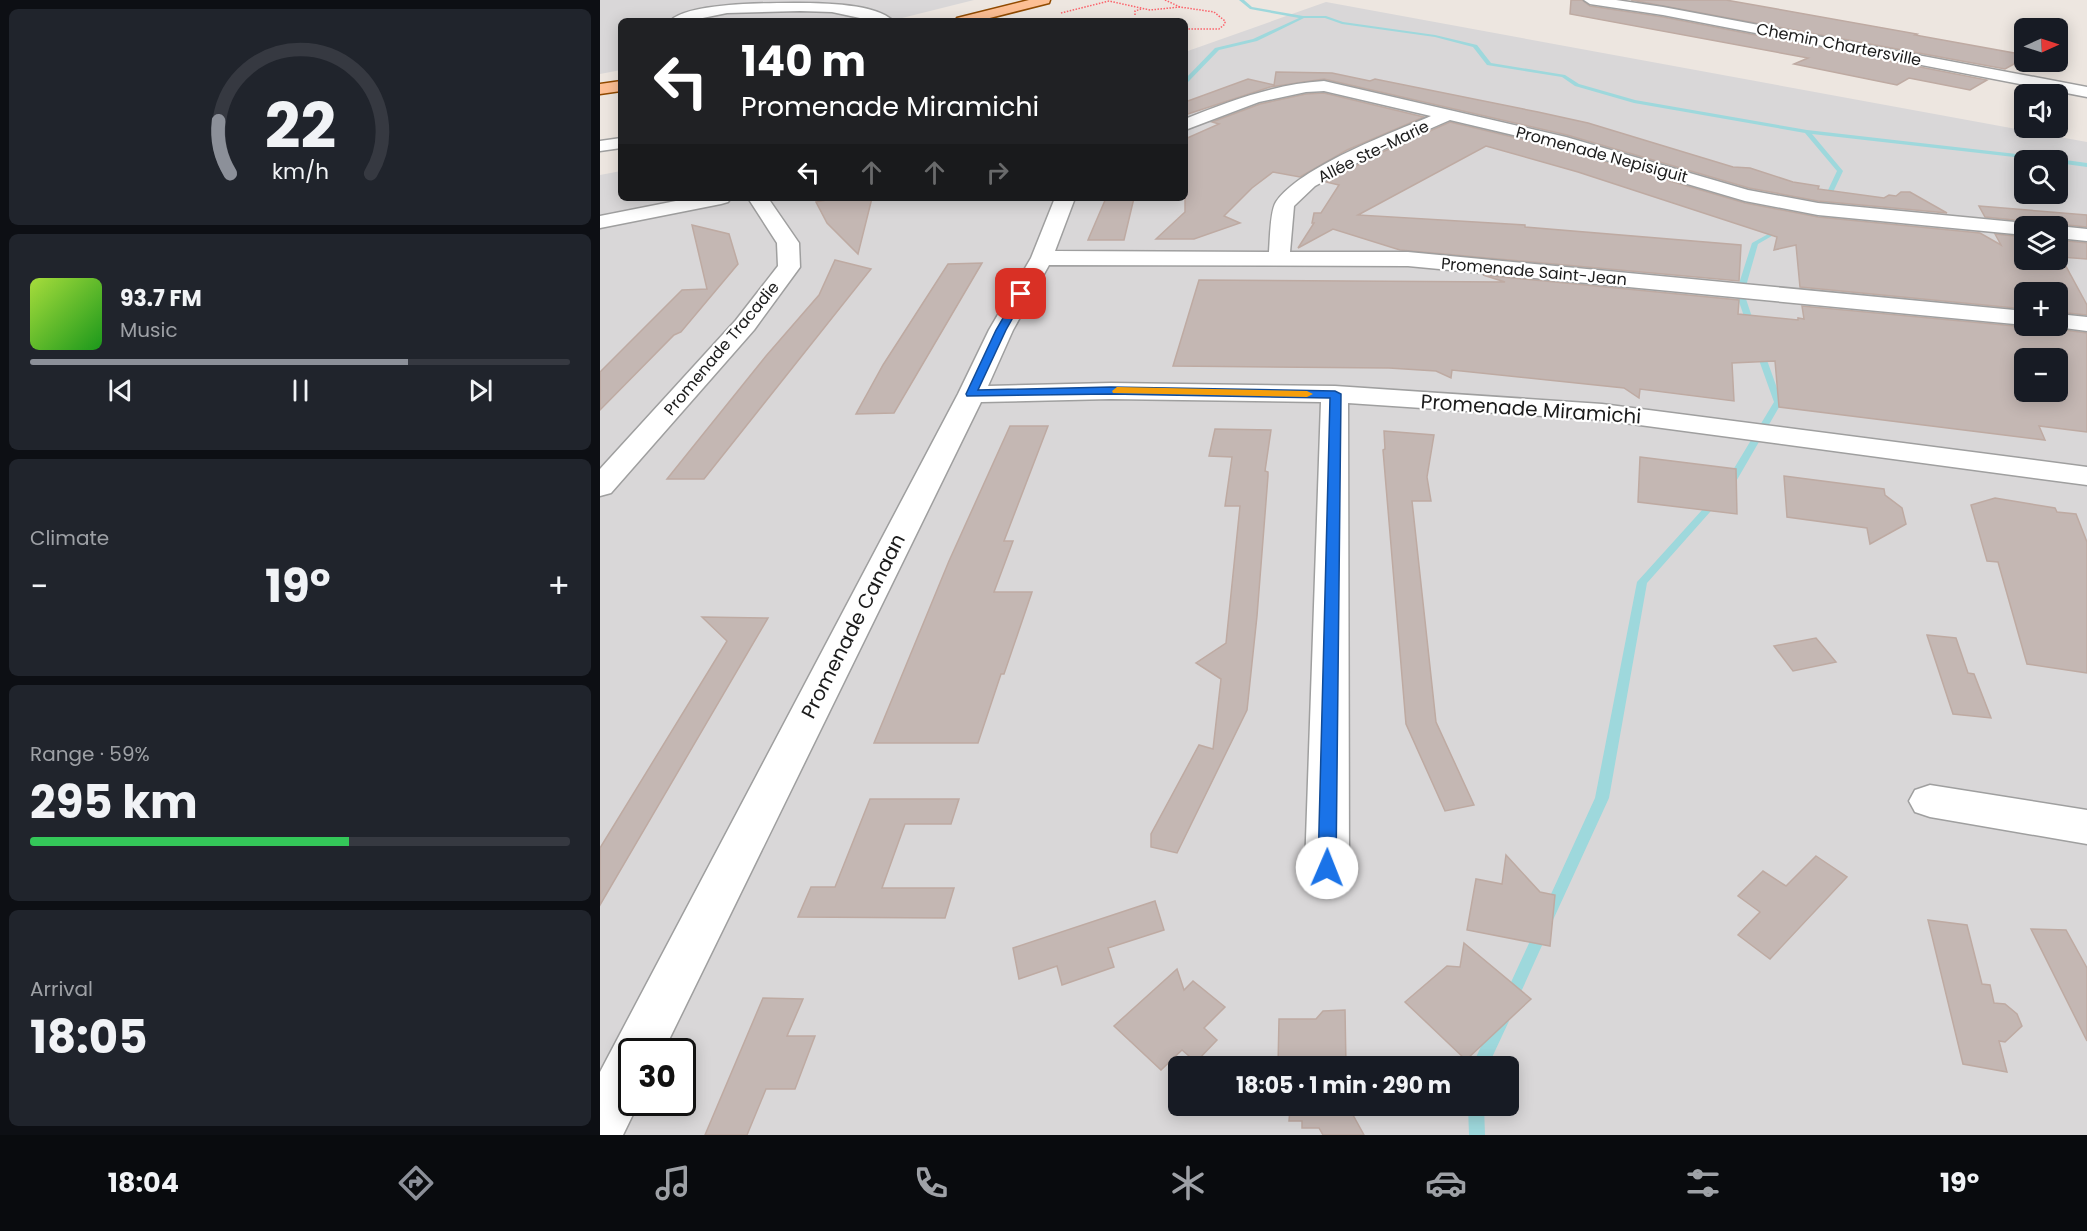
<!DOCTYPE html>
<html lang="en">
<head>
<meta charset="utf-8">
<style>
	:root { --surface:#171b24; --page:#20242c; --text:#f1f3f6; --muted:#9ea1a6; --line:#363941; --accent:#8c9099 }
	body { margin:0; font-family:Poppins,sans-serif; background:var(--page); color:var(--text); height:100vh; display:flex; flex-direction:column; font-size:22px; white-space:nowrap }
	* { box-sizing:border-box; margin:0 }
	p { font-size:20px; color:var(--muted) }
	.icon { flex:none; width:33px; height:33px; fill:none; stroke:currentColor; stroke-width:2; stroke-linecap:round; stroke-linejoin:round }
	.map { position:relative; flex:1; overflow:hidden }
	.details { display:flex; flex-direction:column; gap:9px; padding:9px; background:#0d0f14; width:600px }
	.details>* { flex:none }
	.guide { position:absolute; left:18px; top:18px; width:570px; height:183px; border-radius:9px; box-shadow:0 3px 15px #0003; background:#202124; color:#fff; overflow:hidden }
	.needle { width:39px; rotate:87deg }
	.tools { position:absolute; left:1414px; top:18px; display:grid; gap:12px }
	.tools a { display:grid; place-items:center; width:54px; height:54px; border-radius:9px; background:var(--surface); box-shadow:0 3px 15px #0003; font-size:30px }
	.speed { position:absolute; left:18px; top:1038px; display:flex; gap:12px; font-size:30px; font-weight:700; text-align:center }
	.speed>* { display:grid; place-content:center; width:78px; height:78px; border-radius:50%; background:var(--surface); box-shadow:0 3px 15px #0003; line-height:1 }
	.speed .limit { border:3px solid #111; border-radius:9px; background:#fff; color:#111 }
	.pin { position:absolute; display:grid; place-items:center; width:51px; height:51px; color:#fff; margin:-26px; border-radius:12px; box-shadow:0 3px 9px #0006 }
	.me { position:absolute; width:66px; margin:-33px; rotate:1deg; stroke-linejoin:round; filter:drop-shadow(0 0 4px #0008) }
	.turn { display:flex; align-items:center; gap:21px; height:126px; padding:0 24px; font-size:27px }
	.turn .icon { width:78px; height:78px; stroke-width:2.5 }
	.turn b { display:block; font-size:42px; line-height:51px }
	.lanes { display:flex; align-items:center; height:57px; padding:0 24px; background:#0003; justify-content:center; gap:30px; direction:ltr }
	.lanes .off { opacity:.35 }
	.big { font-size:45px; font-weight:700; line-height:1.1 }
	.details .card { flex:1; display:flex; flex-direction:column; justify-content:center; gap:9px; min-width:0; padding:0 21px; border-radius:9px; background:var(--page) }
	.details .dial { align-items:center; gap:0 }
	.dial svg { height:156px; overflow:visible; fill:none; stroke:var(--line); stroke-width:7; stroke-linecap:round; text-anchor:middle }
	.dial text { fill:var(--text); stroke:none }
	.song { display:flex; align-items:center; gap:18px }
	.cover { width:72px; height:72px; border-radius:9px; background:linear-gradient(135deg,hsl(80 70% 55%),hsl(120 70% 35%)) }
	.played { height:6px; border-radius:3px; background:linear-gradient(90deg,var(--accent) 70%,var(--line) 70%) }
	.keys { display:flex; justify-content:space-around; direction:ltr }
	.heat { display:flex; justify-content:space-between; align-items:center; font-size:33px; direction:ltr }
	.charge { height:9px; border-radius:4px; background:linear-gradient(90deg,#34c759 59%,var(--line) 0) }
	.trip { position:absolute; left:568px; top:1056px; width:351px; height:60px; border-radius:9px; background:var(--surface); box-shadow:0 3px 15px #0003; font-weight:700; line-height:60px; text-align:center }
	.dock { display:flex; height:96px; justify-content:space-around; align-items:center; background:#090b0e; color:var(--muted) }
	.dock .icon { width:42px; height:42px }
	.dock .selected { color:var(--accent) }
	.dock b { font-size:27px; color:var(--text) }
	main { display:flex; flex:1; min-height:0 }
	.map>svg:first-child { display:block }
	.residential { fill:#d9d7d8; fill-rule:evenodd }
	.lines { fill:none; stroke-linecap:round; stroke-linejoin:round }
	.stream { fill:#9ed8dc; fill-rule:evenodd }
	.building { fill:#c4b7b3; stroke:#beaaa2; stroke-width:1.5; fill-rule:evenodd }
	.minor-casing { stroke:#9f9f9f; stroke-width:3 }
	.major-casing { stroke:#914a00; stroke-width:3 }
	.path { stroke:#fb626a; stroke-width:1.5; stroke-dasharray:1.5 1.5; stroke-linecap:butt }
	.minor { fill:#fff; fill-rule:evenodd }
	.major { fill:#fdbf94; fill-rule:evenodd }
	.route { fill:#1a73e8; stroke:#114b97; stroke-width:1.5 }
	.slow { fill:#f59e0b }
	.labels { text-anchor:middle; stroke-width:4.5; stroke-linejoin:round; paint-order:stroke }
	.far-street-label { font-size:16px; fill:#1b1b1b; stroke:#fff }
	.street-label { font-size:20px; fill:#1b1b1b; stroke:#fff }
</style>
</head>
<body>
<main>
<section class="details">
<div class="card dial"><svg viewBox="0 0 100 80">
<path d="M14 69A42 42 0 1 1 86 69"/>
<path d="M14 69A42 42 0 0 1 8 42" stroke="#8c9099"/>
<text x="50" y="56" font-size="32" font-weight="700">22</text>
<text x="50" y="72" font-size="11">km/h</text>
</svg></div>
<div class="card">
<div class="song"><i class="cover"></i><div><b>93.7 FM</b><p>Music</p></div></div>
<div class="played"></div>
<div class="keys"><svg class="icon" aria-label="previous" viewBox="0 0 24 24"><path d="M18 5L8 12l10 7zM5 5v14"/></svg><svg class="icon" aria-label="pause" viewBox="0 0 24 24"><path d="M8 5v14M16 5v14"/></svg><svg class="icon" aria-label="next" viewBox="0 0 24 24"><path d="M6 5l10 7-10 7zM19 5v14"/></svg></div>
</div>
<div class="card"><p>Climate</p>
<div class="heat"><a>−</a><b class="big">19°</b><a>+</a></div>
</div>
<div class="card"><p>Range · 59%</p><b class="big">295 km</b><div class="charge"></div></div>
<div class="card"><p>Arrival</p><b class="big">18:05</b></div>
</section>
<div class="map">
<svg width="1487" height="1135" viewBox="0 0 1487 1135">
	<rect width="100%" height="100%" fill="#ede6e0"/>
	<g class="residential">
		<path d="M 0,0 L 374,0 L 290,21 L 21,21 L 21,70 L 0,74 Z"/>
		<path d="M 726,2 L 1487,142 L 1487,1135 L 0,1135 L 0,175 L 21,171 L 21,198 L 585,198 L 585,52 ZM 1425,160 L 1458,160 L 1458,194 L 1425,194 ZM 1425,226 L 1458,226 L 1458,260 L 1425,260 ZM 1425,292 L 1458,292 L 1458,326 L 1425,326 ZM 1425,358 L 1458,358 L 1458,392 L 1425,392 ZM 32,1052 L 82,1052 L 82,1102 L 32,1102 ZM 579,1066 L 909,1066 L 909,1106 L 579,1106 Z"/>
	</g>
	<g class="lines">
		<g class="stream">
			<path d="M 639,0 L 644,0 L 652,7 L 703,16 L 726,16 L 743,22 L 835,35 L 877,45 L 891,63 L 965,75 L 979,84 L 1035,100 L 1207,130 L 1451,158 L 1454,160 L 1440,160 L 1212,134 L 1243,171 L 1226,207 L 1195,224 L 1193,223 L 1193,221 L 1221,205 L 1237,171 L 1205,133 L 1034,103 L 975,86 L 962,77 L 887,65 L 873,47 L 835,37 L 742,24 L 725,18 L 704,18 L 657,41 L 619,50 L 588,82 L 585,82 L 585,79 L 615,48 L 653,39 L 699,18 L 650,9 Z"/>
			<path d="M 1458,159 L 1487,163 L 1487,167 L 1458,163 L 1458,160 L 1455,160 Z"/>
			<path d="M 1179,228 L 1184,229 L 1158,244 L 1144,293 L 1156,329 L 1152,331 L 1149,331 L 1136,293 L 1152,243 Z"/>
			<path d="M 1156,347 L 1162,347 L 1163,349 L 1182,402 L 1134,485 L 1129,488 L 1124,485 L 1174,402 L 1155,349 Z"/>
			<path d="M 1115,498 L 1120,501 L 1118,503 L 1047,583 L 1009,798 L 953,920 L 948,922 L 943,920 L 941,916 L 995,798 L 1037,582 L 1112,499 Z"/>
			<path d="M 942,924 L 947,926 L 949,930 L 916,1003 L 911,1005 L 906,1003 L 903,998 L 906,993 L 937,926 Z"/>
			<path d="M 901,1014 L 907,1016 L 909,1021 L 888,1066 L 872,1066 L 895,1016 Z"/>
			<path d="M 868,1106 L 884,1106 L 885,1135 L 869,1135 Z"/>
		</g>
	</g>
	<g class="building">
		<path d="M 971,0 L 982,0 L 990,6 L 1063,17 L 1387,80 L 1370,90 L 1309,78 L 1297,85 L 1194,64 L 1208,58 L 970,14 Z"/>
		<path d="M 1031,0 L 1126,0 L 1317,34 L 1315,35 L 1425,55 L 1425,58 L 1405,69 Z"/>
		<path d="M 676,72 L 732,73 L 770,81 L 775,79 L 938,112 L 988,123 L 1133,167 L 1150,168 L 1193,182 L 1219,186 L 1218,189 L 1284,198 L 1289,195 L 1296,196 L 1301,192 L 1310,192 L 1347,213 L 1218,201 L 1149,188 L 967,135 L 724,79 L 670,87 L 585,115 L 585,102 L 648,79 L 674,85 Z"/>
		<path d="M 724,93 L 824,117 L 747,150 L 700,177 L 673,172 L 652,188 L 624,216 L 640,223 L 594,239 L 556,239 L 585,212 L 585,139 L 619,124 L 612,122 L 660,104 L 706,94 Z"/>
		<path d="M 850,122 L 954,147 L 1145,203 L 1218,217 L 1380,233 L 1401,245 L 1395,234 L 1425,237 L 1425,260 L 1458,260 L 1458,240 L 1487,243 L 1487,259 L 1461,257 L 1487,305 L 1487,315 L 1458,312 L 1458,292 L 1425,292 L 1425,309 L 1200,287 L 1196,245 L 1174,250 L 1177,237 L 978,172 L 886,146 L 758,215 L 925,225 L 925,227 L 1141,245 L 1139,281 L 800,250 L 733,229 L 698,248 L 714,223 L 712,223 L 714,213 L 721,213 L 739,185 L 726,182 L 780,153 Z"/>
		<path d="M 237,198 L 272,198 L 258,254 L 227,223 L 216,202 Z"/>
		<path d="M 506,198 L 534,198 L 524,240 L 488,240 Z"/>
		<path d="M 1379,206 L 1487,215 L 1487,227 L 1458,224 L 1456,226 L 1436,226 L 1425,221 L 1385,217 Z"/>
		<path d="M 92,225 L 129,234 L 138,264 L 81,332 L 74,335 L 0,410 L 0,372 L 82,290 L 107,289 Z"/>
		<path d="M 235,260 L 271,269 L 104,479 L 67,479 L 166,356 L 219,295 Z"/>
		<path d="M 382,263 L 294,413 L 256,414 L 283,365 L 348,264 Z"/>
		<path d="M 883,275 L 1139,300 L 1138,314 L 1198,320 L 1198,318 L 1204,319 L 1202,306 L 1425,327 L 1447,326 L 1449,328 L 1487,333 L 1487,432 L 1439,426 L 1445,440 L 1179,407 L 1175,361 L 1132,363 L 1134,401 L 1040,389 L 1039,398 L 1024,388 L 852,370 L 851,378 L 836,371 L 789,368 L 573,366 L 599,280 L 905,282 ZM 1425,358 L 1458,358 L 1458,392 L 1425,392 Z"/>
		<path d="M 410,426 L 448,426 L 404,541 L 413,541 L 394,592 L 432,592 L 404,674 L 401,674 L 378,743 L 274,743 L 349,561 Z"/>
		<path d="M 615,429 L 671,430 L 665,471 L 668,472 L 668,476 L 657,616 L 647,710 L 577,853 L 551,847 L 551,834 L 599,745 L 613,749 L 621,679 L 596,663 L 626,643 L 640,506 L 625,506 L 632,457 L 609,456 Z"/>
		<path d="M 784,431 L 834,435 L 827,477 L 831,501 L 812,501 L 836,722 L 874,805 L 845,811 L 806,724 L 783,450 L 785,449 Z"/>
		<path d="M 1040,457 L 1136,469 L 1137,514 L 1038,502 Z"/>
		<path d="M 1184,476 L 1284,489 L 1285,495 L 1302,508 L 1306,524 L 1270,544 L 1267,528 L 1187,517 Z"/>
		<path d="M 1395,498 L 1455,508 L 1457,512 L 1476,514 L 1487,542 L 1487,673 L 1427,664 L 1398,562 L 1387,561 L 1371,505 Z"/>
		<path d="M 102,617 L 168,618 L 0,905 L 0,848 L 127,641 Z"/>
		<path d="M 1327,635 L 1356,638 L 1368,673 L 1374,674 L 1391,718 L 1353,714 Z"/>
		<path d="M 1216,638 L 1236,662 L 1193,671 L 1174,646 Z"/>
		<path d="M 270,799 L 359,799 L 351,824 L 305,824 L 282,888 L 354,888 L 345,918 L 198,917 L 211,887 L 235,887 Z"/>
		<path d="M 906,855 L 940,892 L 955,895 L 950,946 L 867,930 L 876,879 L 902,884 Z"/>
		<path d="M 1216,856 L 1247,877 L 1170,959 L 1138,935 L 1160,912 L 1138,896 L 1163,871 L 1186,886 Z"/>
		<path d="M 555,901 L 564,930 L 508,948 L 514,967 L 462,985 L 457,966 L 419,979 L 413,948 Z"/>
		<path d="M 1328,920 L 1367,925 L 1382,984 L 1390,985 L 1394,1003 L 1405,1004 L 1417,1014 L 1422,1026 L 1405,1042 L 1399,1041 L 1407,1072 L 1363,1064 Z"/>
		<path d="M 1431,929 L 1466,930 L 1487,968 L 1487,1041 Z"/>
		<path d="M 864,943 L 931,999 L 866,1060 L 805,1002 L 847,966 L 860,967 Z"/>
		<path d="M 577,969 L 584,990 L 593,981 L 625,1007 L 604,1028 L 617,1040 L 596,1062 L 582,1050 L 561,1070 L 514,1026 Z"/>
		<path d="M 163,998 L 203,999 L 187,1036 L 215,1036 L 195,1089 L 166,1089 L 147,1135 L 105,1135 Z"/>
		<path d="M 745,1010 L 746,1066 L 678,1066 L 679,1019 L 716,1019 L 723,1011 Z"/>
		<path d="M 683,1106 L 748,1106 L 764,1135 L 723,1135 L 719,1128 L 702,1128 L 702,1121 L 689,1121 L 690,1108 L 683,1108 Z"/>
	</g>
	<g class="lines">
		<g class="minor-casing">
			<g id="minor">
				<path d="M 984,0 L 1016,0 L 1063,7 L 1487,87 L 1487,97 L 1063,15 L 990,4 Z"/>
				<path d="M 200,3 C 223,3 277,4 293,21 L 274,21 L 232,12 L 200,11 L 127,13 L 88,21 L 70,21 C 88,2 173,3 200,3 Z"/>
				<path d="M 724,81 L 966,137 L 1148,190 L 1218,203 L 1425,223 L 1434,226 L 1425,226 L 1425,235 L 1218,215 L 1145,201 L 955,145 L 850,120 L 779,151 L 715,186 L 694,206 L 690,252 L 808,252 L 1425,311 L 1425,325 L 808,266 L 449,265 L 413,330 L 388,386 L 511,383 L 735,386 L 1002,404 L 1487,467 L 1487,485 L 1002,420 L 748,403 L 749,868 L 742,881 L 727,886 L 712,881 L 705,868 L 721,402 L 511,399 L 381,402 L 63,1052 L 32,1052 L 32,1102 L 39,1102 L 23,1135 L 0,1135 L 0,1072 L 358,394 L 389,330 L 431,258 L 455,198 L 475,198 L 455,251 L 669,252 C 670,240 670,211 676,202 C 700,167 791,133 831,116 L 724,91 L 706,92 L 659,102 L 585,130 L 585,119 C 630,101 675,84 724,81 Z"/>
				<path d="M 21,138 L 21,148 L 0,151 L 0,141 Z"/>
				<path d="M 91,198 L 131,198 L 128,202 L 121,204 L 0,228 L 0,216 Z"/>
				<path d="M 148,198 L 168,198 L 199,243 L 200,267 L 154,330 L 11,493 L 0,496 L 0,469 L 136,320 L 178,266 L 177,243 Z"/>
				<path d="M 1455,226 L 1458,226 L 1487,229 L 1487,241 L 1458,238 L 1458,226 Z"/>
				<path d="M 1458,314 L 1487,317 L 1487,331 L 1449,326 L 1458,326 Z"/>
				<path d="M 1330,785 L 1487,810 L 1487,844 L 1330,817 L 1315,812 L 1309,801 L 1315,790 Z"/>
			</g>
		</g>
		<g class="major-casing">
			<g id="major">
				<path d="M 429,0 L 450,0 L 449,3 L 378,21 L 355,21 L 357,18 Z"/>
				<path d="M 21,81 L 21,91 L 0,94 L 0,84 Z"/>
			</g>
		</g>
		<g class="path">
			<path d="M 565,0 L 580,7 L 614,12 L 625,21 L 625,24 L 619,29 L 587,29"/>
			<path d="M 461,13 L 509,1 L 550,10 L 580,7"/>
			<path d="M 535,15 L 535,11 L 541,9"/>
		</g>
		<use href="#minor" class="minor"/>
		<use href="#major" class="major"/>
	</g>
	<path class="route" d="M 421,291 L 426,294 L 406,330 L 378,390 L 511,387 L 735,391 L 741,394 L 736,868 L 733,874 L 727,876 L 720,874 L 718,868 L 730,398 L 511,394 L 367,396 L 366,394 L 396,330 L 417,294 Z"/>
	<path class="slow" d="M 517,387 L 707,391 L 713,394 L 707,397 L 513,393 L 512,391 Z"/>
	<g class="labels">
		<g class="far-street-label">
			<text transform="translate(1239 44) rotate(11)" y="6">Chemin Chartersville</text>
			<text transform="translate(773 151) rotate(-26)" y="6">Allée Ste-Marie</text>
			<text transform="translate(1002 154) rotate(15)" y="6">Promenade Nepisiguit</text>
			<text transform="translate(934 271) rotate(5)" y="6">Promenade Saint-Jean</text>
			<text transform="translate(121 348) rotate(-50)" y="6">Promenade Tracadie</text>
		</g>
		<g class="street-label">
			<text transform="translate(931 409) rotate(4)" y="7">Promenade Miramichi</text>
			<text transform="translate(253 626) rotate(-63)" y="7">Promenade Canaan</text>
		</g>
	</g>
</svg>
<div class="tools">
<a><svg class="needle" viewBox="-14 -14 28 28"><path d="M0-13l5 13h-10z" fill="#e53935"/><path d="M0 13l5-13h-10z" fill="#9ea1a6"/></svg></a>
<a><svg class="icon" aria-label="sound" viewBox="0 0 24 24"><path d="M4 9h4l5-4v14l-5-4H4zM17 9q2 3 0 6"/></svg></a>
<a><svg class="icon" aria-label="search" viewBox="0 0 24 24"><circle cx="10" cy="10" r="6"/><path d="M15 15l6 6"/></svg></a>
<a><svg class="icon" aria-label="layers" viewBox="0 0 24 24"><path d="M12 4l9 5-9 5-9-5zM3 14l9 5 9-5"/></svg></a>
<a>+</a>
<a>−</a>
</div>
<div class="speed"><div class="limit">30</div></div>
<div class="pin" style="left:421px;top:294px;background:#d93025"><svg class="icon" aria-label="arrive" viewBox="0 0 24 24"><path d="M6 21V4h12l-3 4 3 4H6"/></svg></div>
<svg class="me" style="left:727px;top:868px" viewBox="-20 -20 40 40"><circle r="19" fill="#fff"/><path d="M0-13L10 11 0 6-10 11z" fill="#1a73e8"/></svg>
<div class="trip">18:05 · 1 min · 290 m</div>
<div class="guide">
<div class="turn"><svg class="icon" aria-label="left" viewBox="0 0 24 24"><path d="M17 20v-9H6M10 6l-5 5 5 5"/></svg><div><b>140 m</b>Promenade Miramichi</div></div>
<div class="lanes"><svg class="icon" aria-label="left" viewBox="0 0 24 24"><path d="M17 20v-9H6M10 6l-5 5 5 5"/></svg><svg class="icon off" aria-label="ahead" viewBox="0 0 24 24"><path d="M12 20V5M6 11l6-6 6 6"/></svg><svg class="icon off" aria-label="ahead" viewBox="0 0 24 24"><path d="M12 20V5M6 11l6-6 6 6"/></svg><svg class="icon off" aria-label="right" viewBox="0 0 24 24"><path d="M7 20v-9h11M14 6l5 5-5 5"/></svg></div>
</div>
</div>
</main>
<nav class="dock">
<b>18:04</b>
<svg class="icon selected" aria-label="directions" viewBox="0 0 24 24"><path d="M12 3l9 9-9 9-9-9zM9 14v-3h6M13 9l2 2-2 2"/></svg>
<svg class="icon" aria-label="music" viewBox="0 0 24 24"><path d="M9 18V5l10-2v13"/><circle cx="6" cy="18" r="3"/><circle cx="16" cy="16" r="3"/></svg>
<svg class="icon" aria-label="phone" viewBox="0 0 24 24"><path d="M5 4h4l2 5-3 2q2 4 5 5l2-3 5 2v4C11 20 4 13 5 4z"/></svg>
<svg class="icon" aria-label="climate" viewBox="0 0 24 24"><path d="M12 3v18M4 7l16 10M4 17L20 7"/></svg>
<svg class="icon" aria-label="car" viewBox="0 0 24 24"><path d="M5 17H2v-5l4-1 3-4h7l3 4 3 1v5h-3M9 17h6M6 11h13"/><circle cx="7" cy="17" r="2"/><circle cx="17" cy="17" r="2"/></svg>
<svg class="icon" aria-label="filters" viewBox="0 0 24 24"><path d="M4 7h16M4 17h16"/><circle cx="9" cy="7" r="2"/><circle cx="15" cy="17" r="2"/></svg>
<b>19°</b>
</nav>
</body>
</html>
